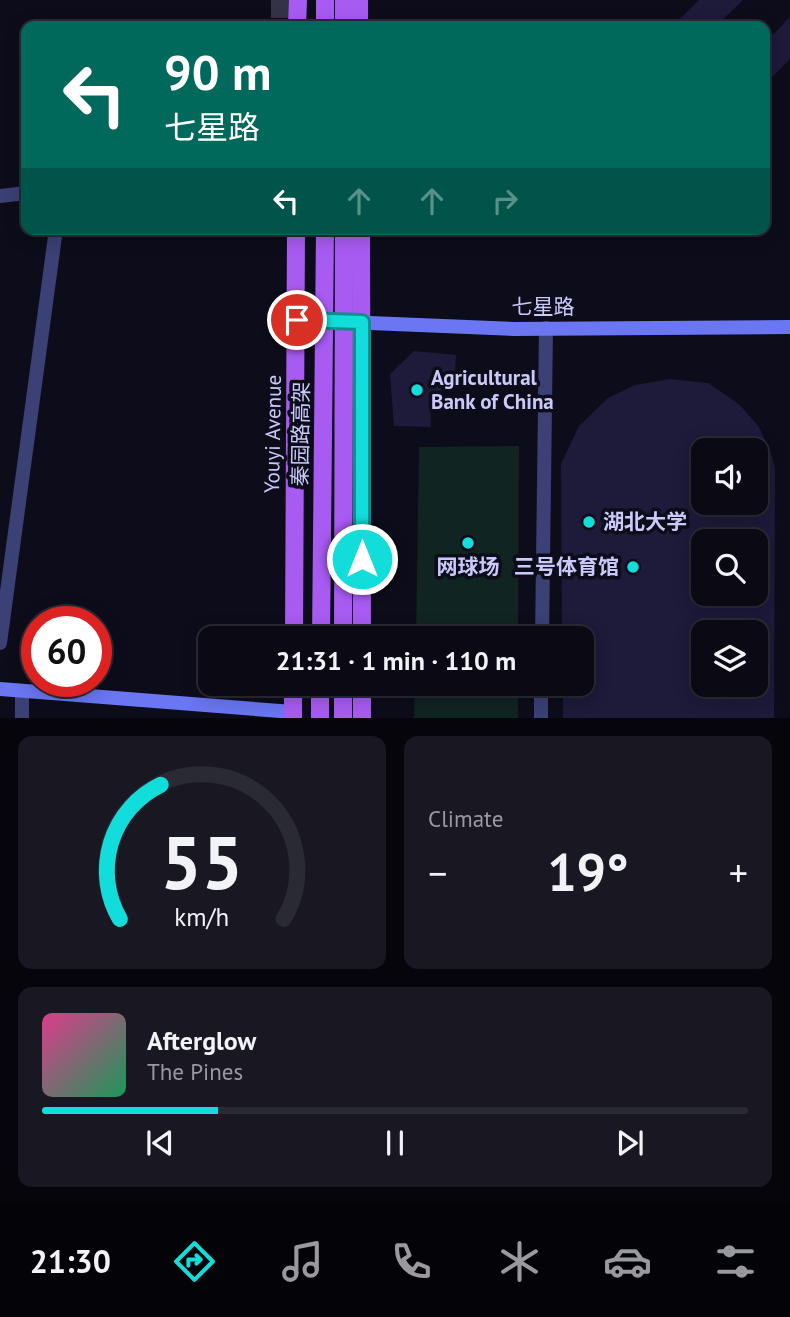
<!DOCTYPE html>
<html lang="en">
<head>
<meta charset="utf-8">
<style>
	:root { --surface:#0a0914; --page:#181722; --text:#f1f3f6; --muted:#999aa0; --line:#2a2a34; --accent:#13ddda }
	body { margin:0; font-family:"PT Sans","Noto Sans SC",sans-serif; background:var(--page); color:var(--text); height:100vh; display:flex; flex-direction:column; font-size:26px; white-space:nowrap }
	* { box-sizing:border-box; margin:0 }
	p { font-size:23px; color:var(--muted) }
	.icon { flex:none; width:38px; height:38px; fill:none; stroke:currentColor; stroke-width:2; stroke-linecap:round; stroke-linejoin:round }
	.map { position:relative; height:718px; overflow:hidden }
	.drawer { display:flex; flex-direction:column; gap:18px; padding:18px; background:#06050b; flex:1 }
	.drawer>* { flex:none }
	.guide { position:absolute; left:21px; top:21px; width:749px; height:214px; border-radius:14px; box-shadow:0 4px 18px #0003,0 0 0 2px var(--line); background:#00695c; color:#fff; overflow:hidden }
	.tools { position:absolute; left:691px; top:438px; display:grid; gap:14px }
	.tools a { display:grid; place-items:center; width:77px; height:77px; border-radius:14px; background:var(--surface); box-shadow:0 4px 18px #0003,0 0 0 2px var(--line); font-size:35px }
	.speed { position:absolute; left:21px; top:606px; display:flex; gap:14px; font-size:35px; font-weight:700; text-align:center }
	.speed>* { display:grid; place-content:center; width:91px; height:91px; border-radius:50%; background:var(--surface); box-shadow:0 4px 18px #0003,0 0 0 2px var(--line); line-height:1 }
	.speed .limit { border:10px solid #d22; background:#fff; color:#111 }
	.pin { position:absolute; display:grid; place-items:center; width:60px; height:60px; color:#fff; margin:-30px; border:4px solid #fff; border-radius:50%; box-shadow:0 2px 7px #0007 }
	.me { position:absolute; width:77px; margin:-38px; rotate:0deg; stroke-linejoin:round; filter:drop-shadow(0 0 5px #0008) }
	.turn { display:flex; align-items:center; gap:24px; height:147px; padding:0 28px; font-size:32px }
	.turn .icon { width:91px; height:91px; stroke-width:2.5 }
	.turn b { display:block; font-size:49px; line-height:60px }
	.lanes { display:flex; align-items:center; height:66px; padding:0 28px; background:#0003; justify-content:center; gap:35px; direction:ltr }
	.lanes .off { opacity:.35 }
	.big { font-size:52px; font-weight:700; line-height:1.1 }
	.drawer .tile { flex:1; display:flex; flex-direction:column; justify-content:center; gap:10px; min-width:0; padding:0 24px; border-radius:14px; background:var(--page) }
	.drawer .dial { align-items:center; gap:0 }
	.dial svg { height:182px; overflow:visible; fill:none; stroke:var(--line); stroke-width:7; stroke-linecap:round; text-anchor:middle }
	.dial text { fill:var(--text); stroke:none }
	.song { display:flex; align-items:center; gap:21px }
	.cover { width:84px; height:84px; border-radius:10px; background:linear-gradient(135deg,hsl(330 70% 55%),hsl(150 70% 35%)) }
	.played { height:7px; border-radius:4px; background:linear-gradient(90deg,var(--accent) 25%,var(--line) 25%) }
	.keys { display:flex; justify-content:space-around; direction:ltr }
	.heat { display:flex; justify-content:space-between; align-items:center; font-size:38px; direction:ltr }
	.drawer .tiles { flex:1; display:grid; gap:18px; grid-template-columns:1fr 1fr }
	.tile:last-child { grid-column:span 2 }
	.trip { position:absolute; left:198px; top:626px; width:396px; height:70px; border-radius:14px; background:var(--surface); box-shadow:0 4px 18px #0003,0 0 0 2px var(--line); font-weight:700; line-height:70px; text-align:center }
	.tabs { display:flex; height:112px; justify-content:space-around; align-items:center; background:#040408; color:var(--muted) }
	.tabs .icon { width:49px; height:49px }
	.tabs .current { color:var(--accent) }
	.tabs b { font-size:32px; color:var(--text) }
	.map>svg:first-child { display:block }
	.green { fill:#102421 }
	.building { fill:#1d1a3a; fill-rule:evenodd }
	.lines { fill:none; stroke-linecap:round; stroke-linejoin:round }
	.primary-tunnel { stroke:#333247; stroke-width:18; stroke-dasharray:18 9; stroke-linecap:butt }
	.street { stroke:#3b4075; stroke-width:14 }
	.secondary { stroke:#6a76f2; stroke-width:14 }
	.primary { stroke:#a75bf1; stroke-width:18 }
	.primary-bridge { stroke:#a75bf1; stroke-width:18 }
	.route-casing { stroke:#0c908e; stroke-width:18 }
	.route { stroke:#13ddda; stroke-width:12 }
	.poi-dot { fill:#13ddda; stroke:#0d0c1a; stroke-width:2.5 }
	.labels { text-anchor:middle; stroke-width:7; stroke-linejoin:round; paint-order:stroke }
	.street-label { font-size:21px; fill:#cacafa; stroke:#0d0c1a }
	.poi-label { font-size:21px; font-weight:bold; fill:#cacafa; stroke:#0d0c1a; text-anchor:start }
</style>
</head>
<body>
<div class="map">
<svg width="790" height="719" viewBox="0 0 790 719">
	<rect width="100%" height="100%" fill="#0d0c1a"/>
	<g class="green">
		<path d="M 519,446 L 518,639 L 416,639 L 419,447 Z"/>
		<path d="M 415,684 L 518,684 L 518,718 L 414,718 Z"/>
	</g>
	<g class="building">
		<path d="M 699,0 L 743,0 L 716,26 L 673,26 Z"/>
		<path d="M 790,17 L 790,59 L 765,84 L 765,43 Z"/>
		<path d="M 414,351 L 456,355 L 454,389 L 430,392 L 431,427 L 394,426 L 390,374 Z"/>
		<path d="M 670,379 L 708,383 L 740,405 L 759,427 L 771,453 L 775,468 L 774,719 L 563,719 L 563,684 L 581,684 L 581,639 L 562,639 L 561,464 L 579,426 L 608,398 L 635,385 ZM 704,450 L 756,450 L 756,502 L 704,502 ZM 704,541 L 756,541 L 756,593 L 704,593 ZM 704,632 L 756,632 L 756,684 L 704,684 Z"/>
	</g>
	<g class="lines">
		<path class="primary-tunnel" d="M 280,0 L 280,26"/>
		<g class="street">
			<path d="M 0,196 L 26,193"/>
			<path d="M 542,639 L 546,328"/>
			<path d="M 0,643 L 56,229"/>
			<path d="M 22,719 L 22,693"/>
			<path d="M 541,719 L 541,684"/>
		</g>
		<g class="secondary">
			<path d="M 297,320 L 514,329 L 790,327"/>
			<path d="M 0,689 L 293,712"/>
		</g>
		<g class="primary">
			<path d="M 359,0 L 359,26"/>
			<path d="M 297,26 L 298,0"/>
			<path d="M 325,26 L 325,0"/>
			<path d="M 344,26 L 344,0"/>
			<path d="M 361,229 L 362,639"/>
			<path d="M 294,639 L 296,229"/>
			<path d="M 293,719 L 293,684"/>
			<path d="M 320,719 L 320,684"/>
			<path d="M 343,719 L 343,684"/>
			<path d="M 362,719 L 362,684"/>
		</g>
		<g class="primary-bridge">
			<path d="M 321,639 L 325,229"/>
			<path d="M 343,639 L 344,229"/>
		</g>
	</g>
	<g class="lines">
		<g class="route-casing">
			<path id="route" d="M 297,320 L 362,322 L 362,559"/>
		</g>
		<use href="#route" class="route"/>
	</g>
	<g class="poi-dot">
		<circle cx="417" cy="390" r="7"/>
		<circle cx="589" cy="522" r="7"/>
		<circle cx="468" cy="543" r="7"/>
		<circle cx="633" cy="567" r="7"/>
	</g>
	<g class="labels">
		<g class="street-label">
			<text x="543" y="314">七星路</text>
			<text transform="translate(273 434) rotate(-89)" y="7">Youyi Avenue</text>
			<text transform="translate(301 434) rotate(-89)" y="7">秦园路高架</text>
		</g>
		<g class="poi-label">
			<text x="431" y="385">Agricultural<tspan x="431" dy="24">Bank of China</tspan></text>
			<text x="603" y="529">湖北大学</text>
			<text x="468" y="574" text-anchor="middle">网球场</text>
			<text x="619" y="574" text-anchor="end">三号体育馆</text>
		</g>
	</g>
</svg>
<div class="tools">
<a><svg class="icon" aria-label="sound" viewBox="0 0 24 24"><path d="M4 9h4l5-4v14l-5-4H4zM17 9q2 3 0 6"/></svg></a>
<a><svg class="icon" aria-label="search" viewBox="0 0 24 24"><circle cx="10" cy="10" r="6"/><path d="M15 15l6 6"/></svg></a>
<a><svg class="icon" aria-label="layers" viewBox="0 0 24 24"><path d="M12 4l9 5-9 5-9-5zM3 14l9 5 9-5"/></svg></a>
</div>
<div class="speed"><div class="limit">60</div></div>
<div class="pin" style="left:297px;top:320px;background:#d93025"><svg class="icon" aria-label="arrive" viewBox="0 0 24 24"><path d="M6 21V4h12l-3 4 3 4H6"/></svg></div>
<svg class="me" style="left:362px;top:559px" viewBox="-20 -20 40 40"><circle r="17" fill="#13ddda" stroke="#fff" stroke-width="3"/><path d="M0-11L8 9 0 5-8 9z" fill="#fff"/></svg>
<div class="trip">21:31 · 1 min · 110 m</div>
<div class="guide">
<div class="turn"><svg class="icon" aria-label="left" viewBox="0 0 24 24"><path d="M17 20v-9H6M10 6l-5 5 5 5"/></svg><div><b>90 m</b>七星路</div></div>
<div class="lanes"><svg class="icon" aria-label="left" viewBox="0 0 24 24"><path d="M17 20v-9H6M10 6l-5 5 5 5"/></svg><svg class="icon off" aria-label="ahead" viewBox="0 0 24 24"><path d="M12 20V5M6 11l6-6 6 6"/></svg><svg class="icon off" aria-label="ahead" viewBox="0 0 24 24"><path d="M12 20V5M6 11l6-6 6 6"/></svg><svg class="icon off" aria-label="right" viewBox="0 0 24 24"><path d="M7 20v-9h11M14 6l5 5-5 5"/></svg></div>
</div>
</div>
<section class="drawer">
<div class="tiles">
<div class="tile dial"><svg viewBox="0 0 100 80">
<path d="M14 69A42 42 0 1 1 86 69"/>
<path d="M14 69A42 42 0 0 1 32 10" stroke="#13ddda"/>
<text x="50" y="56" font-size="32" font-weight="700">55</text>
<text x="50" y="72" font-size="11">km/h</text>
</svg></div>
<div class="tile"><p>Climate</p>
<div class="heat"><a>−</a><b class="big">19°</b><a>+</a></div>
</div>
<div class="tile">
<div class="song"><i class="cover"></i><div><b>Afterglow</b><p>The Pines</p></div></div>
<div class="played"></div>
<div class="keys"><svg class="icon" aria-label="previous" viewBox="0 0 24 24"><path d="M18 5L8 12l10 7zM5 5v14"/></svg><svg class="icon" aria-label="pause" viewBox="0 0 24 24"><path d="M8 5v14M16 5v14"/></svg><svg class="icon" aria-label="next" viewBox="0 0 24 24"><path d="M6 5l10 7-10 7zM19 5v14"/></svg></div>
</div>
</div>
</section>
<nav class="tabs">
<b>21:30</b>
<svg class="icon current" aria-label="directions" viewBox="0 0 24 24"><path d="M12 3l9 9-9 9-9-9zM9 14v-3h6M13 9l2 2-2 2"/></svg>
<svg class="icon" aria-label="music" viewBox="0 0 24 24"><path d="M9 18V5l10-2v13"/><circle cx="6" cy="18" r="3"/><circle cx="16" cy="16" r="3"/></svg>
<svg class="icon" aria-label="phone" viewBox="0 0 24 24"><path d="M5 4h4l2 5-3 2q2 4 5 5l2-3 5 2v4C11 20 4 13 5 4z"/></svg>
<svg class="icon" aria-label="climate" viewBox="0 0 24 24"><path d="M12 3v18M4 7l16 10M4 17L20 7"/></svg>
<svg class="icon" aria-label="car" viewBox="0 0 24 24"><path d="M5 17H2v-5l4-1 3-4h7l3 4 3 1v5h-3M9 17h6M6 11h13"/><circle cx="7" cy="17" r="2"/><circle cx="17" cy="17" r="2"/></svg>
<svg class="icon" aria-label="filters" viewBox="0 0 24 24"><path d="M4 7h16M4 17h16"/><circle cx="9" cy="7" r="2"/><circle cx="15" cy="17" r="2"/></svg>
</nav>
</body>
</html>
